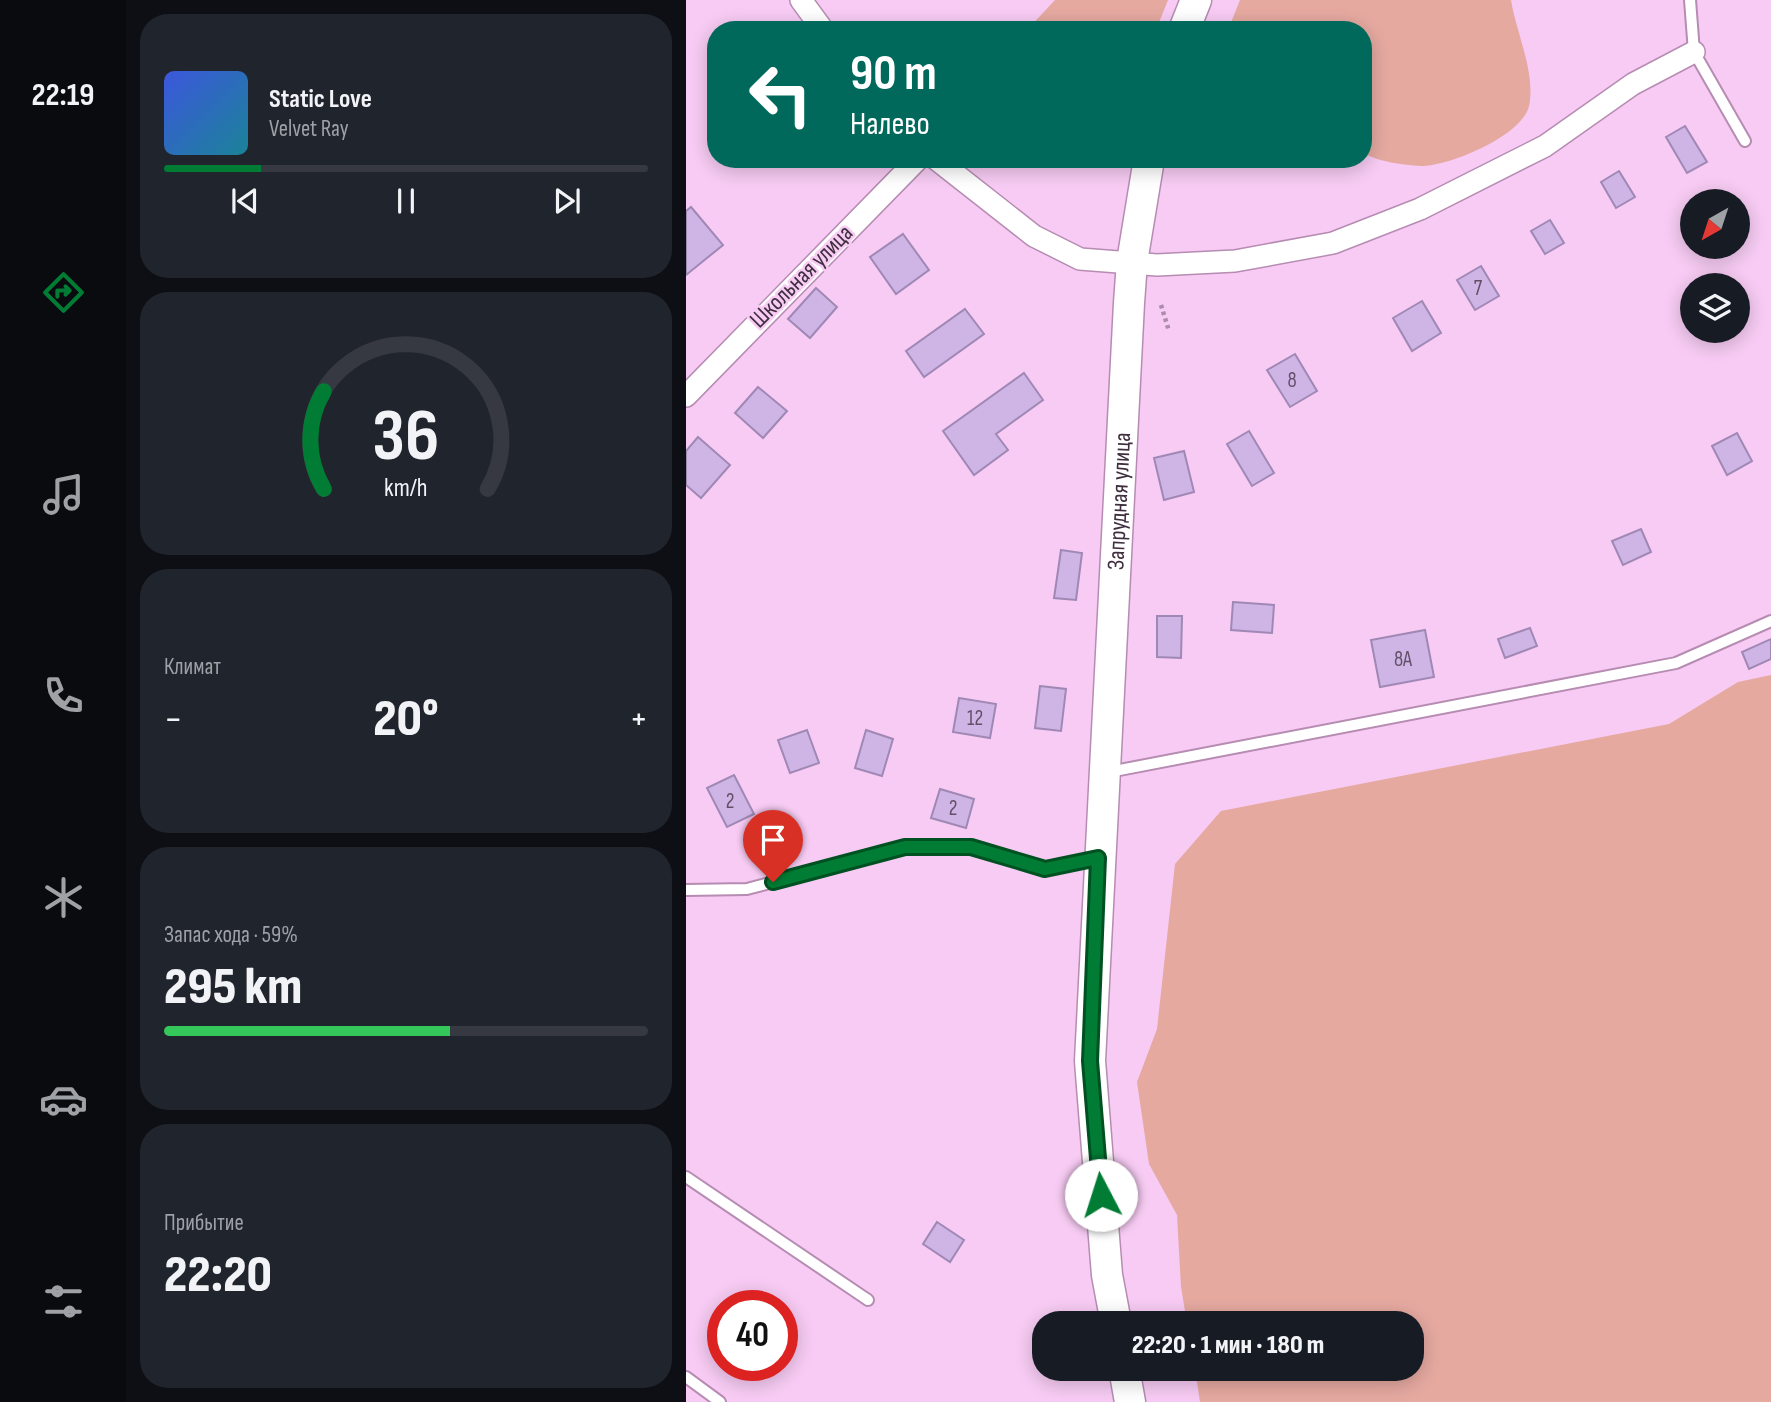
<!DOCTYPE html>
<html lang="ru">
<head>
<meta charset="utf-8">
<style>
	:root { --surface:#171b24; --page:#20242c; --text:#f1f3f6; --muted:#9ea1a6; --line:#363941; --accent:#007c34 }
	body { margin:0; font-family:"Sofia Sans Condensed",sans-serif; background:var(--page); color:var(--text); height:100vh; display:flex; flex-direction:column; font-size:26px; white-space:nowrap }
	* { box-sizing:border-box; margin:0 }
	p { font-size:23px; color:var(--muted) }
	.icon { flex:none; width:38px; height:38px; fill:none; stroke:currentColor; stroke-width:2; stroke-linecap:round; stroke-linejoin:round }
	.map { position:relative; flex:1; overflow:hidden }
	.panel { display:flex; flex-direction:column; gap:14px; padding:14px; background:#0d0f14; width:560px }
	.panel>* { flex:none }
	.banner { position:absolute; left:21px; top:21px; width:665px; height:147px; border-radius:28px; box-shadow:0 4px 18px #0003; background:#00695c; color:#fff; overflow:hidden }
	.needle { width:46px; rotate:219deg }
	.tools { position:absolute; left:994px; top:189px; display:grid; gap:14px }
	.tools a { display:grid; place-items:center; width:70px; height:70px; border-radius:50%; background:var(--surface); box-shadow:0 4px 18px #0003; font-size:35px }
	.speed { position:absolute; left:21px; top:1290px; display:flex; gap:14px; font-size:35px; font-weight:700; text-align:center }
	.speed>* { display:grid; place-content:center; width:91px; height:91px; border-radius:50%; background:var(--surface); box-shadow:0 4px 18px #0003; line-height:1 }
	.speed .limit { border:10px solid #d22; background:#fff; color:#111 }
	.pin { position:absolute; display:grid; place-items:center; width:60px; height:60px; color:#fff; margin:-72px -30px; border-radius:50% 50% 50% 0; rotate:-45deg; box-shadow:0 0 7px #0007 }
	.pin .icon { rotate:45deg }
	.me { position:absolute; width:77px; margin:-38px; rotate:355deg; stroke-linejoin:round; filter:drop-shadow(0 0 5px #0008) }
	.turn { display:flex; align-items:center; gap:24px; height:147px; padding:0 28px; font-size:32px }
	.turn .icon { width:91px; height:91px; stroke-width:2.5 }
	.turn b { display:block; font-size:49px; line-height:60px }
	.big { font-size:52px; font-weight:800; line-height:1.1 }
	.panel .tile { flex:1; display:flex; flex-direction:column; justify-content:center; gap:10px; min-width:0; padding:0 24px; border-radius:28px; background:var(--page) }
	.panel .dial { align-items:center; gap:0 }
	.dial svg { height:182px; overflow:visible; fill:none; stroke:var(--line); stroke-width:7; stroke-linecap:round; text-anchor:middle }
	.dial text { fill:var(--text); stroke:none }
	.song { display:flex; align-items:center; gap:21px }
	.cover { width:84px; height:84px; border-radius:10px; background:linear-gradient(135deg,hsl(230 70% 55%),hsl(190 70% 35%)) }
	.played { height:7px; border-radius:4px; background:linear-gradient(90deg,var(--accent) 20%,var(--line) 20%) }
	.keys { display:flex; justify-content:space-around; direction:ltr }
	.heat { display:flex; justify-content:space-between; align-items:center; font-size:38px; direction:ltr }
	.charge { height:10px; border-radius:5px; background:linear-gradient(90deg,#34c759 59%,var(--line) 0) }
	.trip { position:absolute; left:346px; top:1311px; width:392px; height:70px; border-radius:28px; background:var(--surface); box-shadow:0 4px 18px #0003; font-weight:800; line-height:70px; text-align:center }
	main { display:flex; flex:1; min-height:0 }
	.menu { display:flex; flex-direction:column; width:126px; justify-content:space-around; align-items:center; background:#090b0e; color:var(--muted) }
	.menu .icon { width:49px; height:49px }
	.menu .on { color:var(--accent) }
	.menu b { font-size:32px; color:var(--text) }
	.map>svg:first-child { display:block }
	.green { fill:#e5a9a0 }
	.building { fill:#cfb5e6; stroke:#a088b5; stroke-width:2 }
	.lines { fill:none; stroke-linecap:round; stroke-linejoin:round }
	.lane-casing { stroke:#b68cb2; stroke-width:14 }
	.street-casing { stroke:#b68cb2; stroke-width:24 }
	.secondary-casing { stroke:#b68cb2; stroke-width:33 }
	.path { stroke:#ad8caa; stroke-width:4.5; stroke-dasharray:3.5 3.5; stroke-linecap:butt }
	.lane { stroke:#fff; stroke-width:10 }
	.street { stroke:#fff; stroke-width:21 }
	.secondary { stroke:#fff; stroke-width:30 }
	.route-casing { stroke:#005122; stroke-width:18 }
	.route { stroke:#007c34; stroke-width:12 }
	.labels { text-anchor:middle; stroke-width:5; stroke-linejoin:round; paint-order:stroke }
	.number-label { font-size:21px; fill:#635068 }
	.street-label { font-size:24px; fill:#3f2e3e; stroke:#f7cbf3 }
</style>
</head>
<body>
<main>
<nav class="menu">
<b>22:19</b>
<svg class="icon on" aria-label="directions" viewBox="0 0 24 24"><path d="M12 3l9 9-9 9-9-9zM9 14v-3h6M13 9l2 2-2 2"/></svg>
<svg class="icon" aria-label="music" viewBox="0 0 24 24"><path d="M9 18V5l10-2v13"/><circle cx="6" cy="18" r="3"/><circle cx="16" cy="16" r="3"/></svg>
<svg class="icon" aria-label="phone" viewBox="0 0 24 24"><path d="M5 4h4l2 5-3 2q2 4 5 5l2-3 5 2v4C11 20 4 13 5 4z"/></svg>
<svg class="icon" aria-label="climate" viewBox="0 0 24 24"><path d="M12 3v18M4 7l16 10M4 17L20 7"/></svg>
<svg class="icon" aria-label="car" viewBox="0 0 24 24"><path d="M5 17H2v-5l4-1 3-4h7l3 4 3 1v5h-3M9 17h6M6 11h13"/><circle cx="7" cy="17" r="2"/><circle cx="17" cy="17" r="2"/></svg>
<svg class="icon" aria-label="filters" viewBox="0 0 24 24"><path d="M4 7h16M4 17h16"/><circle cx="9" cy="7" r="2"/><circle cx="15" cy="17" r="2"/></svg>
</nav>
<section class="panel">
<div class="tile">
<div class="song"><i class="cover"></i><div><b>Static Love</b><p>Velvet Ray</p></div></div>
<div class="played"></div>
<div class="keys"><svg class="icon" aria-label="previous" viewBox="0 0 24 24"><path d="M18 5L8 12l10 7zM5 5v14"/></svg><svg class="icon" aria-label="pause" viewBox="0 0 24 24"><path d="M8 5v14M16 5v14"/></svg><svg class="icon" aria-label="next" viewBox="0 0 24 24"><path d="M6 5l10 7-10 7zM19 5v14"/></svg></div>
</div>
<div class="tile dial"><svg viewBox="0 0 100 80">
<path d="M14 69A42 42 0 1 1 86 69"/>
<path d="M14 69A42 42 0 0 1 14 26" stroke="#007c34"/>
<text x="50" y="56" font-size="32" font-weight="700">36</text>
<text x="50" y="72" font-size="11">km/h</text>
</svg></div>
<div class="tile"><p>Климат</p>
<div class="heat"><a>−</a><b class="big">20°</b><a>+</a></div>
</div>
<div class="tile"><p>Запас хода · 59%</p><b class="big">295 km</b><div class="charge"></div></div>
<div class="tile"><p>Прибытие</p><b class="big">22:20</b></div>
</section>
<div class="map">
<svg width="1085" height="1402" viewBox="0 0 1085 1402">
	<rect width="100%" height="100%" fill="#f7cbf3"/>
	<g class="green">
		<path d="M 369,0 L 482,0 L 470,30 L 341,30 Z"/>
		<path d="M 554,0 L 825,0 C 830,32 850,73 843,106 C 836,136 763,166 735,166 C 717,165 693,162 677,153 L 677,30 L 542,30 Z"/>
		<path d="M 1085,675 L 1085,1402 L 514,1402 L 509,1369 L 726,1368 L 726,1323 L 501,1323 L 495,1287 L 491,1215 L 463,1164 L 451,1082 L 471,1029 L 489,864 L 535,811 L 983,724 L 1052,682 Z"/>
	</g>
	<g class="building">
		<path d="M 999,126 L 1021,162 L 1001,173 L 980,137 Z"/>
		<path d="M 933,171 L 949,197 L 930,208 L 915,182 Z"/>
		<path d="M 5,207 L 37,245 L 0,275 L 0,211 Z"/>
		<path d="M 864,220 L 878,243 L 859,254 L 845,231 Z"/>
		<path d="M 217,234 L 243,270 L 210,294 L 184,257 Z"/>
		<path d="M 795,266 L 813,296 L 789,310 L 771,280 Z"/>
		<path d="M 130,288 L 151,307 L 124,338 L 102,319 Z"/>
		<path d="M 736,301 L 755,333 L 726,351 L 707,318 Z"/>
		<path d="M 279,309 L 298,334 L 238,377 L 220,351 Z"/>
		<path d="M 609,354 L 631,391 L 604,407 L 581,370 Z"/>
		<path d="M 338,373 L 357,400 L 310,434 L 322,450 L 288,475 L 257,431 Z"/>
		<path d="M 72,387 L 101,411 L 77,438 L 49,413 Z"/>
		<path d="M 563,431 L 588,473 L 566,486 L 541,444 Z"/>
		<path d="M 1051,433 L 1066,461 L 1041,475 L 1026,446 Z"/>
		<path d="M 12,437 L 44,465 L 15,498 L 0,485 L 0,451 Z"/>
		<path d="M 498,451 L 508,492 L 478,500 L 468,458 Z"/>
		<path d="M 955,529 L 965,552 L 937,565 L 926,541 Z"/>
		<path d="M 375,550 L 396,553 L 390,600 L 368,598 Z"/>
		<path d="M 547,602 L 588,605 L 586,633 L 545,630 Z"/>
		<path d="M 471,616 L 496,616 L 495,658 L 471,657 Z"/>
		<path d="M 844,628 L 851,646 L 819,658 L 812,639 Z"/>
		<path d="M 739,630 L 748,677 L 694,687 L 685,640 Z"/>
		<path d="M 1085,639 L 1085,659 L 1063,669 L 1056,652 Z"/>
		<path d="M 354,686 L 380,689 L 375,731 L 349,728 Z"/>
		<path d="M 273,698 L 310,704 L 304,738 L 267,732 Z"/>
		<path d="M 121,730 L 133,763 L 104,773 L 92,740 Z"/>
		<path d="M 180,730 L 207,739 L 196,776 L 169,768 Z"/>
		<path d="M 48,775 L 68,814 L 41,827 L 21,788 Z"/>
		<path d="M 254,789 L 288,799 L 280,828 L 245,818 Z"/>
		<path d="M 251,1222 L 278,1240 L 264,1262 L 237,1244 Z"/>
	</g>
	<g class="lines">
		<g class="lane-casing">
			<g id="lane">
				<path d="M 1004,0 L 1008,52 L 1059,141"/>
				<path d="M 423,772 L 990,663 L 1085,621"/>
				<path d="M 0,890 L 61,889 L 219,847 L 285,847 L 359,869 L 412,858"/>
				<path d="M 0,1177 L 182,1300"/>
				<path d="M 0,1377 L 34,1402"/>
			</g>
		</g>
		<g class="street-casing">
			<g id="street">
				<path d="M 115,0 L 137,30"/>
				<path d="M 250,159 L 348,236 L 394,259 L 471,265 L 549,261 L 647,243 L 734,209 L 859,146 L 947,84 L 1008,52"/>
				<path d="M 0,396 L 232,159"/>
			</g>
		</g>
		<g class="secondary-casing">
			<g id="secondary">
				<path d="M 498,30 L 510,0"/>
				<path id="s1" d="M 430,1323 L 421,1275 L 404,1061 L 443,303 L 446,262 L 463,159"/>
				<path d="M 438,1368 L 444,1402"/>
			</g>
		</g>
		<path class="path" d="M 475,305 L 483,331"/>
		<use href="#lane" class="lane"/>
		<use href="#street" class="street"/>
		<use href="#secondary" class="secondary"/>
	</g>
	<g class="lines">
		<g class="route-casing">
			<path id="route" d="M 87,882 L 219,847 L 285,847 L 359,869 L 412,858 L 404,1061 L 415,1195"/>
		</g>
		<use href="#route" class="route"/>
	</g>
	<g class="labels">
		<g class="number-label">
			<text x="792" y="295">7</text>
			<text x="606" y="387">8</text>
			<text x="717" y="666">8А</text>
			<text x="289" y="725">12</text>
			<text x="44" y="808">2</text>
			<text x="267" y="815">2</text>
		</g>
		<g class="street-label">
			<text transform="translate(115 276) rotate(-45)" y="8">Школьная улица</text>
			<text dy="8" stroke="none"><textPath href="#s1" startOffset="824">Запрудная улица</textPath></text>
		</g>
	</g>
</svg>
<div class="tools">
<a><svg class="needle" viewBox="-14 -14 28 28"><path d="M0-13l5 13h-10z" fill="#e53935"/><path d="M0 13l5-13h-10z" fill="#9ea1a6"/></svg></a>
<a><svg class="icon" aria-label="layers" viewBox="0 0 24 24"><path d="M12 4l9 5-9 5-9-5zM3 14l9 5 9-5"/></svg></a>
</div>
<div class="speed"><div class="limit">40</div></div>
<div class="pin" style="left:87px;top:882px;background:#d93025"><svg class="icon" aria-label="arrive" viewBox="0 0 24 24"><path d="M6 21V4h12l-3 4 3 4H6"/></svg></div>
<svg class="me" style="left:415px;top:1195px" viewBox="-20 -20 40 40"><circle r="19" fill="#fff"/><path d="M0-13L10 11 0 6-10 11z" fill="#007c34"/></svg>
<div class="trip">22:20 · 1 мин · 180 m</div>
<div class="banner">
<div class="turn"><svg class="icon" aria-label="left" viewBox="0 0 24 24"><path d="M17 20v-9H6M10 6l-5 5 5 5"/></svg><div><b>90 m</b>Налево</div></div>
</div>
</div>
</main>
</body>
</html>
